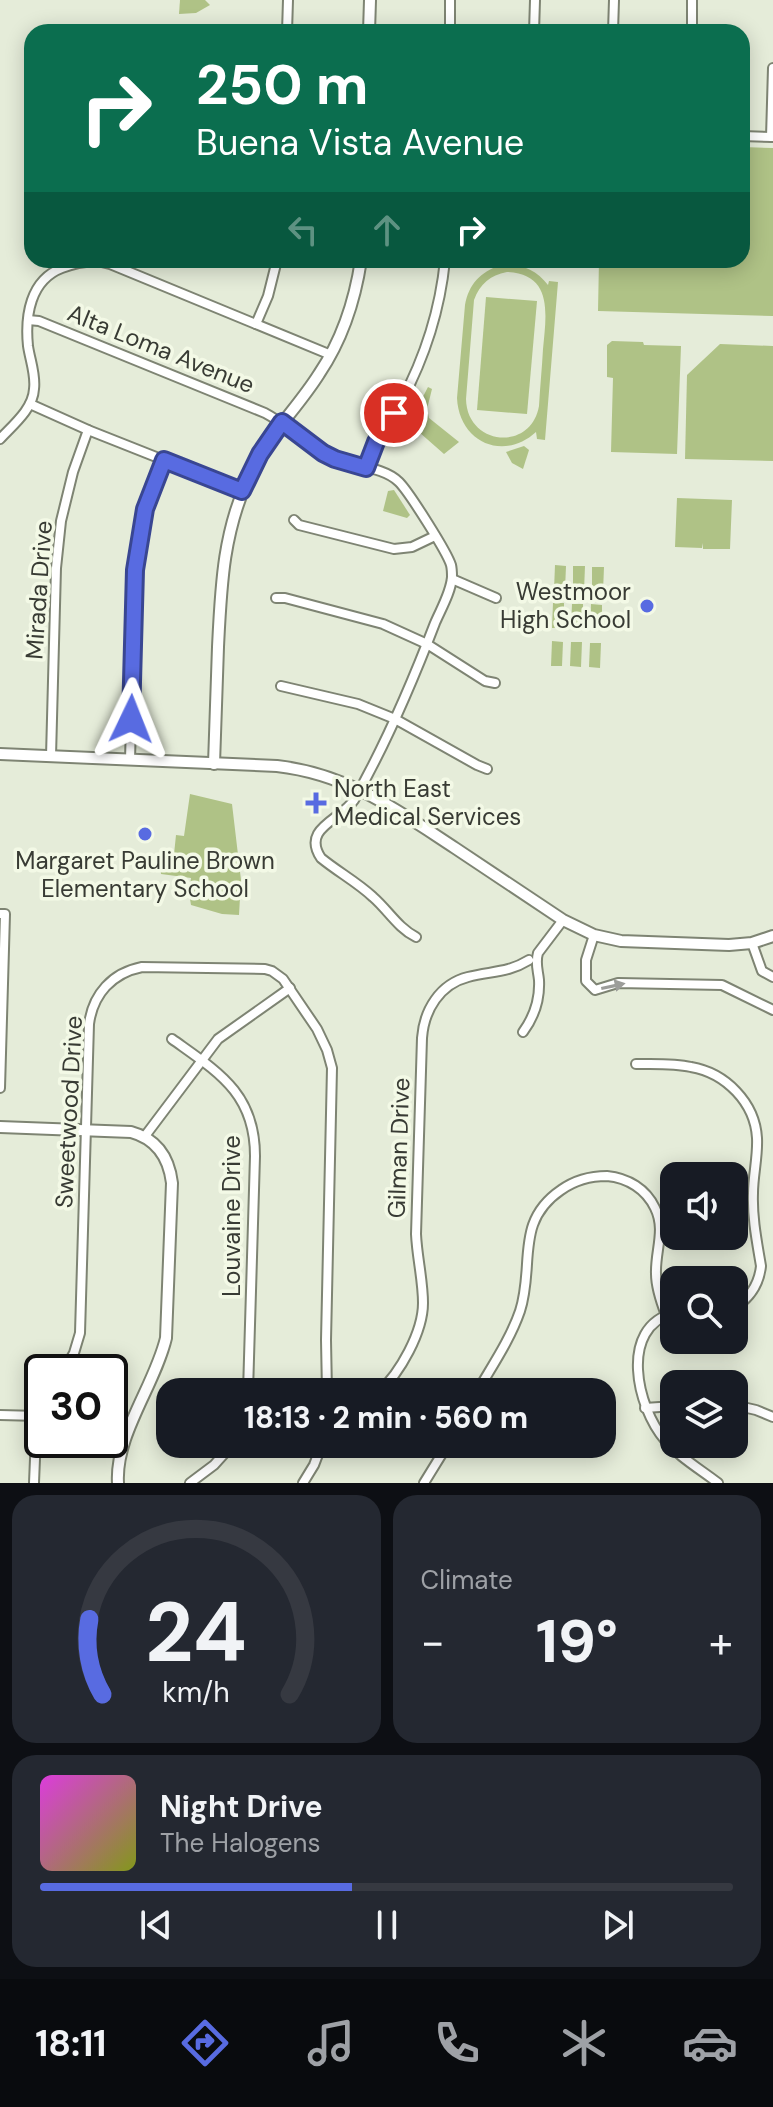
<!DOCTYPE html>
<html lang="en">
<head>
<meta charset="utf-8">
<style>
	:root { --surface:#171b24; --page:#242831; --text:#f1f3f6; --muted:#9ea1a6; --line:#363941; --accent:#586be1 }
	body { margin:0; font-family:"DM Sans",sans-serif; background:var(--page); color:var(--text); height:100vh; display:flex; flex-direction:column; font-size:30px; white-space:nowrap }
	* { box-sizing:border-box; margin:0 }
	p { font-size:26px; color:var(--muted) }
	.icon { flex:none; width:44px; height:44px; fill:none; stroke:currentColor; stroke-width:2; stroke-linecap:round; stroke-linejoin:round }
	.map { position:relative; height:1483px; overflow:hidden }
	.panel { display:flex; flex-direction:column; gap:12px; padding:12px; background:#0d0f14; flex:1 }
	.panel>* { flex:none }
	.top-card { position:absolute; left:24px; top:24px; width:726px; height:244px; border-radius:24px; box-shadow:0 4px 20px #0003; background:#0b6e4f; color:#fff; overflow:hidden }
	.controls { position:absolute; left:660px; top:1162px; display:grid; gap:16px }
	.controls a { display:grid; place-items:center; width:88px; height:88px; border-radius:16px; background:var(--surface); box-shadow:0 4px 20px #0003; font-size:40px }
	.speed { position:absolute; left:24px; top:1354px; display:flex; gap:16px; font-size:40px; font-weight:700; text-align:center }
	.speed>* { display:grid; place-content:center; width:104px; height:104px; border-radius:50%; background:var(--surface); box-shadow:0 4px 20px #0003; line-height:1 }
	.speed .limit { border:4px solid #111; border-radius:12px; background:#fff; color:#111 }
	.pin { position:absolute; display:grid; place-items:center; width:68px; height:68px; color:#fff; margin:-34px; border:4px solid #fff; border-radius:50%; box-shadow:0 2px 8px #0007 }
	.me { position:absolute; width:88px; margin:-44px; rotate:2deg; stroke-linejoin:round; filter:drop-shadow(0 0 6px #0008) }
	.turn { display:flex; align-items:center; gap:28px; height:168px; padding:0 40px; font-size:36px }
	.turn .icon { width:104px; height:104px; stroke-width:2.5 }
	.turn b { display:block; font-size:56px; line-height:68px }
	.lanes { display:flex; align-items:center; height:76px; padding:0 40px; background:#0003; justify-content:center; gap:40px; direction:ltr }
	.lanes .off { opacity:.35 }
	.big { font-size:60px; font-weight:800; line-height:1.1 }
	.panel .card { flex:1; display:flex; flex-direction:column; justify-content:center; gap:12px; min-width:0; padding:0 28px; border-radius:24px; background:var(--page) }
	.panel .dial { align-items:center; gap:0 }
	.dial svg { height:208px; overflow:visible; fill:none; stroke:var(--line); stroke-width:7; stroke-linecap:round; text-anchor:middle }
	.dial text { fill:var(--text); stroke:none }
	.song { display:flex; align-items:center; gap:24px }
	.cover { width:96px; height:96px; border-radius:12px; background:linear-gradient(135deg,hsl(300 70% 55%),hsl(70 70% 35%)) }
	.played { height:8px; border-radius:4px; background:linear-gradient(90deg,var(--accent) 45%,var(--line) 45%) }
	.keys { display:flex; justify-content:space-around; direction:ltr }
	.heat { display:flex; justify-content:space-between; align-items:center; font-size:44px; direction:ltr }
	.panel .tiles { flex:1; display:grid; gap:12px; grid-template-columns:1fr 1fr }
	.card:last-child { grid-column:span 2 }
	.trip { position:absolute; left:156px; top:1378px; width:460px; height:80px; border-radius:24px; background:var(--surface); box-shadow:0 4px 20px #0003; font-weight:800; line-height:80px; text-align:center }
	.tab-bar { display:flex; height:128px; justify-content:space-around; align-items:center; background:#090b0e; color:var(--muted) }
	.tab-bar .icon { width:56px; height:56px }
	.tab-bar .active { color:var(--accent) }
	.tab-bar b { font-size:36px; color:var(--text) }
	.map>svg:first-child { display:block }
	.green { fill:#afc286; fill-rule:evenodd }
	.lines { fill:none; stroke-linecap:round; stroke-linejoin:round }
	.minor-casing { stroke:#7e8473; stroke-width:12 }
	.tertiary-casing { stroke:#7e8473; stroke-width:14 }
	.minor { stroke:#fff; stroke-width:8 }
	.tertiary { stroke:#fff; stroke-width:10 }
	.oneway { fill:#9c9d9a }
	.route-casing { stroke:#394692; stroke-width:20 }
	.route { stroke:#586be1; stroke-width:14 }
	.poi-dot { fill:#586be1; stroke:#f3f9e6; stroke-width:3 }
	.labels { text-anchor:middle; stroke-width:7; stroke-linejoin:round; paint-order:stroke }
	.street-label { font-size:24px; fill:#383b34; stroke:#f3f9e6 }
	.poi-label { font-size:24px; fill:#383b34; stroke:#f3f9e6; text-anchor:end }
</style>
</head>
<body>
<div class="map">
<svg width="773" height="1483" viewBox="0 0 773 1483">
	<rect width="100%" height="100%" fill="#e5ecd9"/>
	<g class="green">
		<path d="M 180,0 L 205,0 L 210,5 L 196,13 L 179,14 Z"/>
		<path d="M 742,147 L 773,148 L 773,316 L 598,311 L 599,260 L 742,260 Z"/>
		<path d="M 501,265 C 520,263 536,269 548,285 L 549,281 L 558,282 L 545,440 L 537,439 L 536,432 C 503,462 459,442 457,398 L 465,305 C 469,284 480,272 501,265 ZM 507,272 C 554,274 546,316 543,349 C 542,368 540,387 539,406 C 531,452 467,446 466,399 L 474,300 C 480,284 490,275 507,272 Z"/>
		<path d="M 486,297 L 537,301 L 527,414 L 477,410 Z"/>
		<path d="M 612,341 L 643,342 L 644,345 L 681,346 L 677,454 L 611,452 L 613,378 L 607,377 L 607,345 Z"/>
		<path d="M 720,344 L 773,346 L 773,461 L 685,459 L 687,375 Z"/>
		<path d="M 428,387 L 432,389 L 427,409 L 429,418 L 459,442 L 444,454 L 411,425 L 412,418 Z"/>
		<path d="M 524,446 L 529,450 L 523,469 L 512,463 L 506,452 Z"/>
		<path d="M 394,490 L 410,515 L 407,518 L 383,511 L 388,491 Z"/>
		<path d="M 677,498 L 732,500 L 730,549 L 703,549 L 703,543 L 702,548 L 675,547 Z"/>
		<path d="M 555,565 L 566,566 L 565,590 L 554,590 Z"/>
		<path d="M 573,566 L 585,566 L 584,591 L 573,590 Z"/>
		<path d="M 592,567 L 604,567 L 603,592 L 592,591 Z"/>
		<path d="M 553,603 L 564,603 L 564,628 L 552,628 Z"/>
		<path d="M 572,604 L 583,604 L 583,629 L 571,628 Z"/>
		<path d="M 591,604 L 602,605 L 602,629 L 590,629 Z"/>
		<path d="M 552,641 L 563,642 L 562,666 L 551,666 Z"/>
		<path d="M 571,642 L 582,642 L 581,667 L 570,666 Z"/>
		<path d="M 590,643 L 601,643 L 600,668 L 589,667 Z"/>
		<path d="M 190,794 L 232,804 L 241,880 L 239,915 L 222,914 L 191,905 L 189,893 L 191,878 L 161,874 L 160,863 L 173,864 L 176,835 L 184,836 Z"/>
	</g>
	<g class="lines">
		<g class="minor-casing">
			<g id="minor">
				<path d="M 287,32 L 288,0"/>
				<path d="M 450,32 L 450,0"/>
				<path d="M 534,32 L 535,0"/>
				<path d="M 613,32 L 614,0"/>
				<path d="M 692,32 L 692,0"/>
				<path d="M 742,136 L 773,137"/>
				<path d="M 771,137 L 773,68"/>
				<path d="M 28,320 L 39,321 L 265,413 C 290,426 311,450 337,460 C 356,467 384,467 399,482 C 409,492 447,552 451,565 C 452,569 452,573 452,577 C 451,592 441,609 435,623 C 412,683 386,744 354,800 C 341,820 301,828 321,858 C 338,872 357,882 373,897 C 388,910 398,928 416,937"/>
				<path d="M 256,324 L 268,296 L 277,260"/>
				<path d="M 30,404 L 88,430 L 242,491"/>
				<path d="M 0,439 C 13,425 33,409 34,389 C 36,375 30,360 28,346 C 25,316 30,280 62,268 C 78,262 94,259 110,264 L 331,355"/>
				<path d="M 366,468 C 374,443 389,424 401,402 C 425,357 440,311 445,260"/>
				<path d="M 294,520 L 299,525 L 394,549 L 412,547 L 435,536"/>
				<path d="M 452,579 L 496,598"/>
				<path d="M 276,598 L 285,598 L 383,624 L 427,644 L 485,681 L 495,683"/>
				<path d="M 281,686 L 358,704 L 395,719 L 477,765 L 487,769"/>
				<path d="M 51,756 L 56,568 L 61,521 L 73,472 L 88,430"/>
				<path d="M 130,760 L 135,570 L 145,509 L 164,460"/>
				<path d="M 0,914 L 5,914 L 0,1088"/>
				<path d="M 594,935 L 586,960 L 586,981 L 595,990 L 618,983 L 722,985 L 773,1010"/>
				<path d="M 752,943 L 762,971 L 773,977"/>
				<path d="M 523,1032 C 534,1017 540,999 539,980 C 538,970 535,963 538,953 L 563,920"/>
				<path d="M 172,1039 C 218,1072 255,1093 255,1156 L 248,1392"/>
				<path d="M 636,1064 C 654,1064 674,1063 691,1067 C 726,1073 755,1103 757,1138 C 758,1157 753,1175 753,1193 C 752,1218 757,1242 761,1266 C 759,1285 750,1298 734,1308"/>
				<path d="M 145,1136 L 218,1039 L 290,988"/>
				<path d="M 674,1313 C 618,1327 637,1408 665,1440 C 679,1457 700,1469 718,1483"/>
				<path d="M 63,1372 L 74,1353 L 80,1333 L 89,1024 C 93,994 112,973 142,967 L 265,969 L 272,971 L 283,979 L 317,1029 L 327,1050 L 332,1068 L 326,1340 L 327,1392"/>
				<path d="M 379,1392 C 400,1373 423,1332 423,1303 C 423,1280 417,1257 416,1234 L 422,1038 C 424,1010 440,984 468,977 C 491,971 508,973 529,960"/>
				<path d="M 477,1392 C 492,1366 510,1340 520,1311 C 535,1265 514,1222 561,1190 C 575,1180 590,1176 607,1176 C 628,1178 646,1189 655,1208 C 666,1230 655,1251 656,1274 C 656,1288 661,1302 666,1315"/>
				<path d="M 734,1405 L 756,1410 L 773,1417"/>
				<path d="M 645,1408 L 674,1406"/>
				<path d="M 0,1415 L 39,1416"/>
				<path d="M 34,1483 L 36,1434 L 42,1409"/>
				<path d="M 190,1483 L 214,1465 L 233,1444"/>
				<path d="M 303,1483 L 314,1465 L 322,1444"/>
				<path d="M 424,1483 L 448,1444"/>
			</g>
		</g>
		<g class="tertiary-casing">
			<g id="tertiary">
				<path d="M 369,32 L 370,0"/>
				<path d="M 0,754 L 277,766 C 348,774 397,810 455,848 C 491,872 527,896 563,920 L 594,935 L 621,941 L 729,945 L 752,943 L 773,936"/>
				<path d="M 214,764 C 215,725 217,686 218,647 C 221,585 223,532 250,474 C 267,436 297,409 319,374 C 342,340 355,300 361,260"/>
				<path d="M 0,1127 L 131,1132 C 157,1139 169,1158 172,1183 L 166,1338 C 155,1385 115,1435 118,1483"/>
			</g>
		</g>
		<use href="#minor" class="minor"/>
		<use href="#tertiary" class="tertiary"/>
	</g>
	<defs><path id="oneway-solid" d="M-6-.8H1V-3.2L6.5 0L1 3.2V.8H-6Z" transform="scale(2)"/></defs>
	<use class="oneway" href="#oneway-solid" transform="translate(613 986) rotate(-12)"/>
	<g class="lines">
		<g class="route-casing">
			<path id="route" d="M 131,719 L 135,570 L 145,509 L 164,460 L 242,491 L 260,454 L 282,422 L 323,453 L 335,459 L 366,468 L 376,442 L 394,413"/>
		</g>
		<use href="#route" class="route"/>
	</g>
	<g class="poi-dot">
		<circle cx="647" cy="606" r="8"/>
		<path d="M312 791h8v8h8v8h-8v8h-8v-8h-8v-8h8z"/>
		<circle cx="145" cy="834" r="8"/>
	</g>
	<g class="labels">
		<g class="street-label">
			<text transform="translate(161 349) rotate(22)" y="8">Alta Loma Avenue</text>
			<text transform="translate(39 590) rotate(-86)" y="8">Mirada Drive</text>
			<text transform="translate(69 1112) rotate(-87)" y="8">Sweetwood Drive</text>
			<text transform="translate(399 1148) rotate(-88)" y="8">Gilman Drive</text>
			<text transform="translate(232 1216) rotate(-90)" y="8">Louvaine Drive</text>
		</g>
		<g class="poi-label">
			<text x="631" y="600">Westmoor<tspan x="631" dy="28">High School</tspan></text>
			<text x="334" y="797" text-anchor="start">North East<tspan x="334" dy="28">Medical Services</tspan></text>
			<text x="145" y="869" text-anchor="middle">Margaret Pauline Brown<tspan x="145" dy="28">Elementary School</tspan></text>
		</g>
	</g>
</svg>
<div class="controls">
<a><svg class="icon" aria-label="sound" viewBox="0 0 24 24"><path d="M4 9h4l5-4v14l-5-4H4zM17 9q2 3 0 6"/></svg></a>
<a><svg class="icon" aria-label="search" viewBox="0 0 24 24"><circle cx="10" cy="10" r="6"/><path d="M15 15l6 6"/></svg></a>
<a><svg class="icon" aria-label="layers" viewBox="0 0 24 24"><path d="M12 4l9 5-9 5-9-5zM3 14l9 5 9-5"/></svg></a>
</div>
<div class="speed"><div class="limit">30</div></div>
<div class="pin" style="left:394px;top:413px;background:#d93025"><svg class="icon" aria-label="arrive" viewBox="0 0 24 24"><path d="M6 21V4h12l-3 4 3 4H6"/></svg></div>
<svg class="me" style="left:131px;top:719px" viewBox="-20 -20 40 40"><path d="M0-17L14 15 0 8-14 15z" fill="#586be1" stroke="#fff" stroke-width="4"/></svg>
<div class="trip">18:13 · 2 min · 560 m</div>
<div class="top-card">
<div class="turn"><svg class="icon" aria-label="right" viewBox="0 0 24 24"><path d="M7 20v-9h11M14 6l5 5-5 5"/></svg><div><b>250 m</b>Buena Vista Avenue</div></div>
<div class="lanes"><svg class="icon off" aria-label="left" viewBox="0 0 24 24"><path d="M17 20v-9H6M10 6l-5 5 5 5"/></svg><svg class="icon off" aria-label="ahead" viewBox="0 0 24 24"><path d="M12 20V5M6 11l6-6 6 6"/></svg><svg class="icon" aria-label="right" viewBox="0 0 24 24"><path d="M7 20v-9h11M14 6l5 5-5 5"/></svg></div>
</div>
</div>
<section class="panel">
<div class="tiles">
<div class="card dial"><svg viewBox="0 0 100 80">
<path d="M14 69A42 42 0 1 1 86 69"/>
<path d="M14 69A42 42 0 0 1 9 40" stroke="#586be1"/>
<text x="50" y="56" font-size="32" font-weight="700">24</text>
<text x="50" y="72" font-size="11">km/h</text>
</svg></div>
<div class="card"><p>Climate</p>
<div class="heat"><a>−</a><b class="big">19°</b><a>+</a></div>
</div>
<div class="card">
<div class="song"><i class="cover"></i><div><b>Night Drive</b><p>The Halogens</p></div></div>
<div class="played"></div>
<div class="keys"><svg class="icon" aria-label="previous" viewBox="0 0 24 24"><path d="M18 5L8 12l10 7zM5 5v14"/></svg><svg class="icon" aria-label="pause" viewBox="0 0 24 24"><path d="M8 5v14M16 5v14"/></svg><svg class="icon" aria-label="next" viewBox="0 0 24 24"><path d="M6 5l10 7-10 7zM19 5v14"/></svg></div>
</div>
</div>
</section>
<nav class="tab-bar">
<b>18:11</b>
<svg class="icon active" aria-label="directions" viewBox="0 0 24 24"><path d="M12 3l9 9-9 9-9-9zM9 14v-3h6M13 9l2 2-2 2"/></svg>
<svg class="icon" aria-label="music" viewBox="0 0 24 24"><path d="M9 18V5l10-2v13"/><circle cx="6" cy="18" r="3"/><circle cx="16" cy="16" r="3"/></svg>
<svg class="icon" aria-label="phone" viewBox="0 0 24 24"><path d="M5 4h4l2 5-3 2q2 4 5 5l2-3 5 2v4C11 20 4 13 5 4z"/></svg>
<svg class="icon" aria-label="climate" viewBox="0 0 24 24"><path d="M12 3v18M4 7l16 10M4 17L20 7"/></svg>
<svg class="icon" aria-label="car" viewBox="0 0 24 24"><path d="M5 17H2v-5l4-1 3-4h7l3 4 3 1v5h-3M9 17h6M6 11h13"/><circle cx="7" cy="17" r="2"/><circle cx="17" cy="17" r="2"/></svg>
</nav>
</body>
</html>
